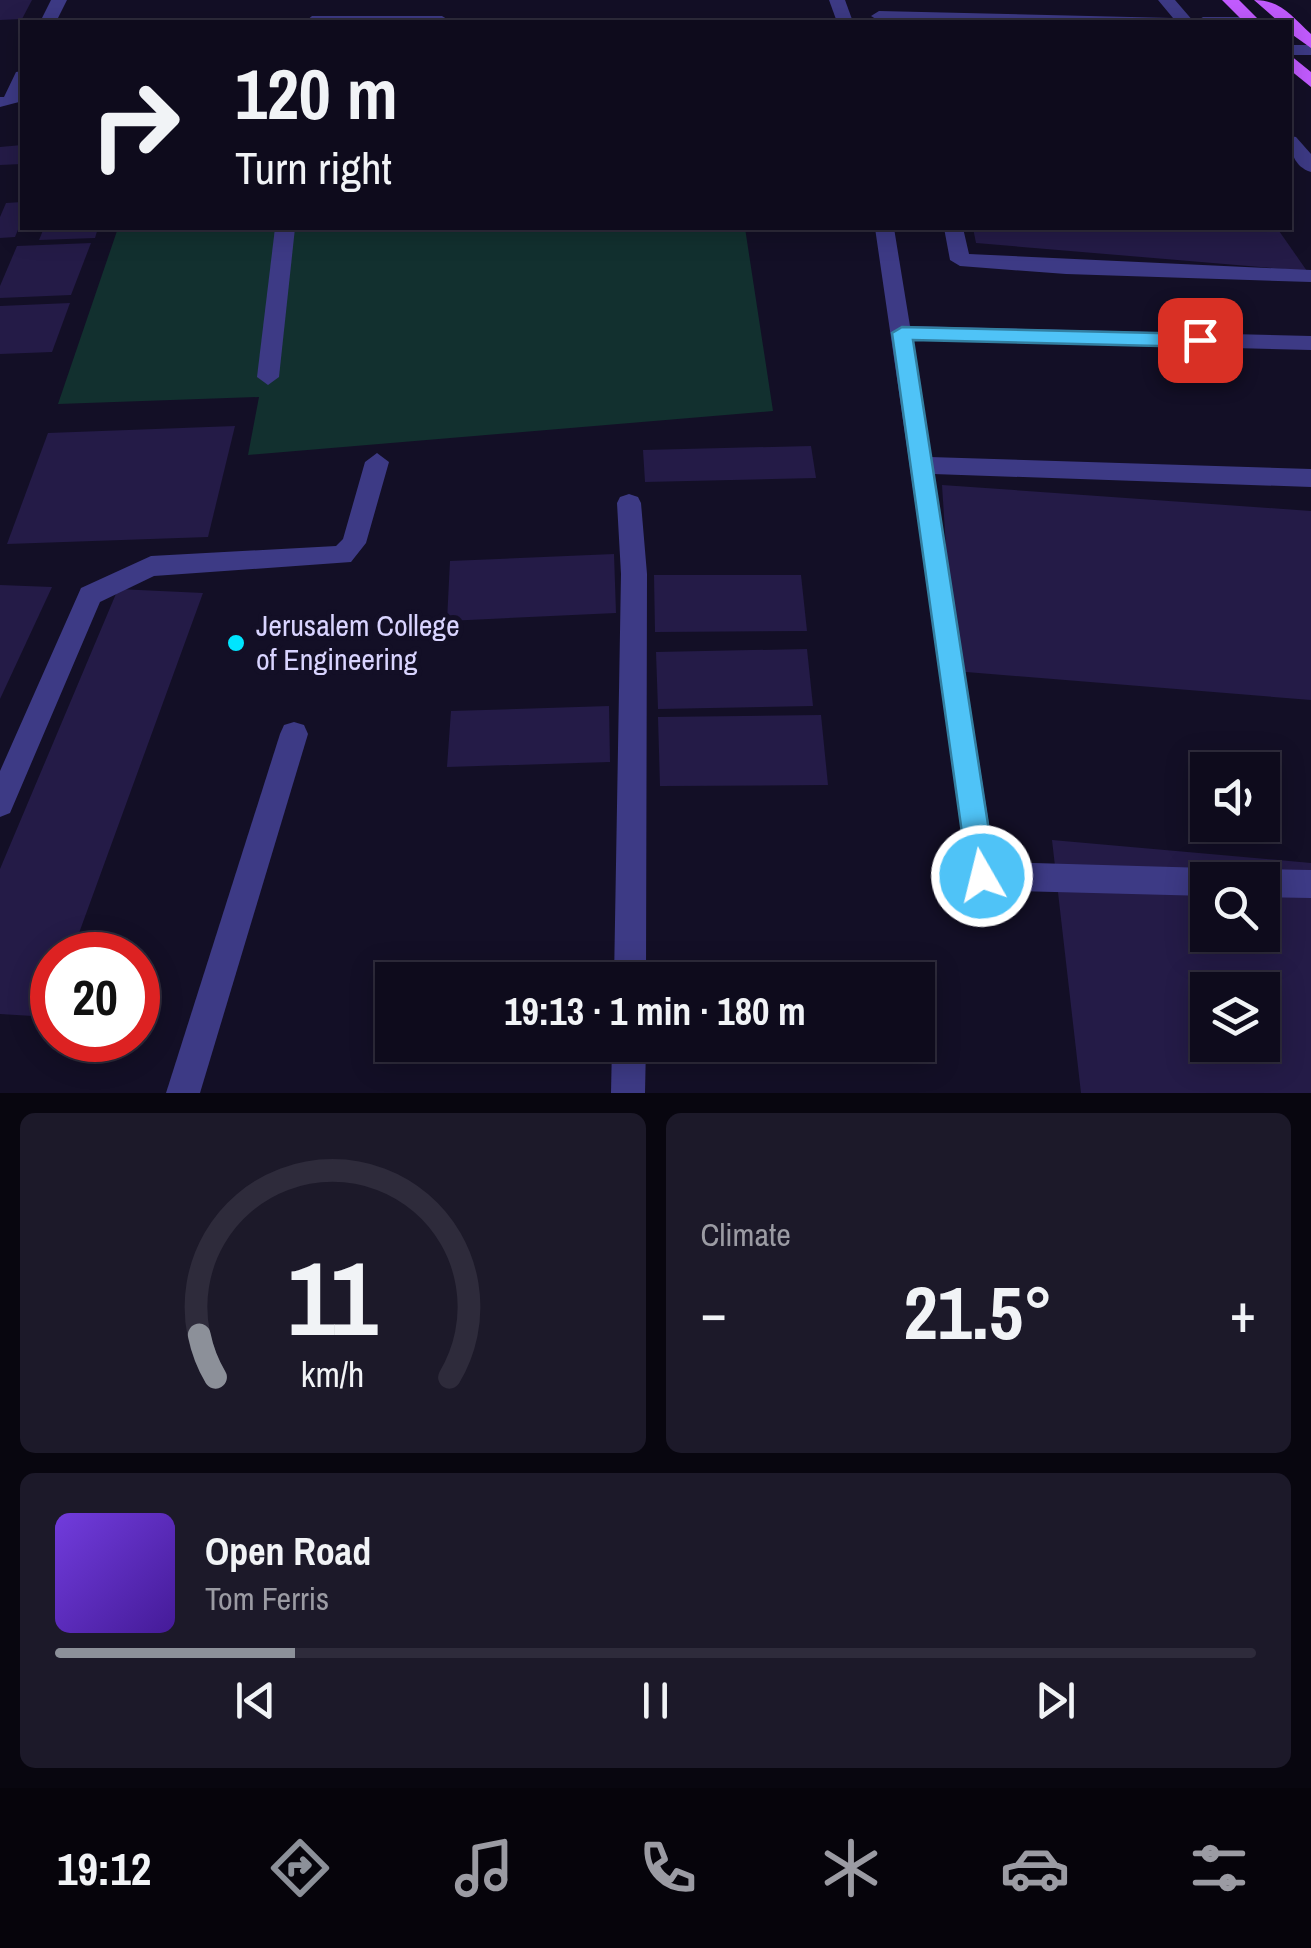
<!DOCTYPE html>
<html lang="en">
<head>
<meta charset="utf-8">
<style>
	:root { --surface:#0e0b1c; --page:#1c1929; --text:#f1f3f6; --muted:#9b9ba3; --line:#2e2b3b; --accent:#8c9099 }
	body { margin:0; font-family:"Archivo Narrow",sans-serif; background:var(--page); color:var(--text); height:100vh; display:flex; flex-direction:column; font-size:38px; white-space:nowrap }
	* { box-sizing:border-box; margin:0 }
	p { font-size:32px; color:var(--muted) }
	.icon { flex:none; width:55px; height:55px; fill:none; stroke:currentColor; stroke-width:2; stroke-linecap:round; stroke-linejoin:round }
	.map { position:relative; height:1093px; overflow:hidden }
	.details { display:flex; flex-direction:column; gap:20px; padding:20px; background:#08060f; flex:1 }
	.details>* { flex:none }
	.guide { position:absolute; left:20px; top:20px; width:1272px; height:210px; border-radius:0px; box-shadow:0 5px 25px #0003,0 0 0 2px var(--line); background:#0e0b1c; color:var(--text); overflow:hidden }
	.tools { position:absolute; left:1190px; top:752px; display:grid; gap:20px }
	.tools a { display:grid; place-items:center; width:90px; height:90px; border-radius:0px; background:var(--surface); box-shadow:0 5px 25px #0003,0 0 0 2px var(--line); font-size:50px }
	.speed { position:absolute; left:30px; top:932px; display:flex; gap:20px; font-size:50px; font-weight:700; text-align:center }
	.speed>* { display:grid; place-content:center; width:130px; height:130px; border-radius:50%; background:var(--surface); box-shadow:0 5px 25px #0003,0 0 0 2px var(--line); line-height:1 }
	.speed .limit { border:15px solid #d22; background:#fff; color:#111 }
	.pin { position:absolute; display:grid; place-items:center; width:85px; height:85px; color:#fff; margin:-42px; border-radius:20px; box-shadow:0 5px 15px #0006 }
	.me { position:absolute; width:110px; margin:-55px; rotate:352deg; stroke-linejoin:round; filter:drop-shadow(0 0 8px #0008) }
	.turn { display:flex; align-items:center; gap:35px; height:210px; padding:0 50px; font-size:45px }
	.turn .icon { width:130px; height:130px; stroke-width:2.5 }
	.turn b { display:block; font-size:70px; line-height:85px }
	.big { font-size:75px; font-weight:700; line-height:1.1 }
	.details .widget { flex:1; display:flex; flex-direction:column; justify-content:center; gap:15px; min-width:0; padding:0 35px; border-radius:15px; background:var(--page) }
	.details .dial { align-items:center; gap:0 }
	.dial svg { height:260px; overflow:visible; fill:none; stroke:var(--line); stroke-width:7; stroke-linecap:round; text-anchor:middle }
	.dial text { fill:var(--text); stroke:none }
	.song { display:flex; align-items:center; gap:30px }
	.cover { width:120px; height:120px; border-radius:15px; background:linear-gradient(135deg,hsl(260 70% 55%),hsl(260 70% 35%)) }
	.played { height:10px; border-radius:5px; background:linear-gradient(90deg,var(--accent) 20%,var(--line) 20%) }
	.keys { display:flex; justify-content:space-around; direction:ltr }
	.heat { display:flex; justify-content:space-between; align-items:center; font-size:55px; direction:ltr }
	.details .tiles { flex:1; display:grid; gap:20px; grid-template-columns:1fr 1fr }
	.widget:last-child { grid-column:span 2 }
	.trip { position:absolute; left:375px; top:962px; width:560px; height:100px; border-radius:0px; background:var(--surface); box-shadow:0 5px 25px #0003,0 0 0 2px var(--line); font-weight:700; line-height:100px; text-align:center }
	.tabs { display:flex; height:160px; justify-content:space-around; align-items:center; background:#06040b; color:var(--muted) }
	.tabs .icon { width:70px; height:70px }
	.tabs .active { color:var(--accent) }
	.tabs b { font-size:45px; color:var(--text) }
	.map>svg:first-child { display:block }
	.green { fill:#12302f }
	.building { fill:#241b47; fill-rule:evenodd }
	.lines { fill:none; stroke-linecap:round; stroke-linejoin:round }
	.minor { fill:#3d3a85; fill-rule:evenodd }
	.major { fill:#c25bff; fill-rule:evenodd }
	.route { fill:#4fc3f7; stroke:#337fa1; stroke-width:2.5 }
	.poi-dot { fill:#00e5ff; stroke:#130f26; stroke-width:4 }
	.labels { text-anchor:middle; stroke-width:10; stroke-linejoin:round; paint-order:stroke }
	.poi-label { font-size:30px; fill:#d9d4ff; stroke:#130f26; text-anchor:start }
</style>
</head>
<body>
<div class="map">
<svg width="1311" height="1093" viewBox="0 0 1311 1093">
	<rect width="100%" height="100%" fill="#130f26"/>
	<path class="green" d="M 118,228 L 745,228 L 773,411 L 248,455 L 259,397 L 58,404 Z"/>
	<g class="building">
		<path d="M 0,0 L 32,0 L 22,19 L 0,20 Z"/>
		<path d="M 22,145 L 22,164 L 0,165 L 0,147 Z"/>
		<path d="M 22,202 L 22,220 L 15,237 L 0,238 L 0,217 L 6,203 Z"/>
		<path d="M 44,228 L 98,228 L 95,238 L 39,240 Z"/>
		<path d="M 973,228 L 1277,228 L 1307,271 L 976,243 Z"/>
		<path d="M 91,243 L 71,295 L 0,298 L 0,286 L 17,246 Z"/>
		<path d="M 70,303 L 52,352 L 0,354 L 0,306 Z"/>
		<path d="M 235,426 L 208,537 L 7,544 L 48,433 Z"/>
		<path d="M 811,446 L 816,478 L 645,482 L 643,450 Z"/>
		<path d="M 942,485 L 1311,511 L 1311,700 L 954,671 Z"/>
		<path d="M 614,554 L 616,613 L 447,621 L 450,561 Z"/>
		<path d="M 654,575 L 801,575 L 807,631 L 655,632 Z"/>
		<path d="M 0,585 L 52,587 L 0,699 Z"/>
		<path d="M 118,589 L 203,593 L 71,955 L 52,955 L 52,1007 L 49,1017 L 0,1014 L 0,869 Z"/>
		<path d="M 807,649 L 813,706 L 658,709 L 656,652 Z"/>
		<path d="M 609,706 L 610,762 L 447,767 L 451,711 Z"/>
		<path d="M 821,715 L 828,785 L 660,786 L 658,717 Z"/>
		<path d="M 1052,840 L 1311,863 L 1311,1093 L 1081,1093 ZM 1208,880 L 1262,880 L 1262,935 L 1208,935 ZM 1208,990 L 1262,990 L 1262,1045 L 1208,1045 Z"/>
	</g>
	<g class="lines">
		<g class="minor">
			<path d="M 51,0 L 67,0 L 56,22 L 40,22 Z"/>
			<path d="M 829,0 L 845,0 L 853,22 L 837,22 Z"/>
			<path d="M 1158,0 L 1175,0 L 1194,22 L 879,21 L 871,16 L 879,11 L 1173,18 Z"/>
			<path d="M 312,16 L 442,16 L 450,21 L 305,22 Z"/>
			<path d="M 1203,17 L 1252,17 L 1260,22 L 1195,22 Z"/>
			<rect x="1290" y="45" width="21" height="10"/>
			<path d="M 22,71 L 19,102 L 0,107 L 0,97 L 4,97 L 16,72 Z"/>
			<path d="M 1290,136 L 1296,137 L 1311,154 L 1311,172 C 1294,167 1290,151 1290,136 Z"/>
			<path d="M 275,228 L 295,228 L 279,377 L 268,385 L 257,377 Z"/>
			<path d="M 875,228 L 894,228 L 910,326 L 1311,336 L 1311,350 L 912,340 L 930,457 L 1311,469 L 1311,487 L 933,474 L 995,862 L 1208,868 L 1219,872 L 1222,880 L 1208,880 L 1208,896 L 982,890 L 971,886 Z"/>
			<path d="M 944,228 L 963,228 L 969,254 L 1311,270 L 1311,282 L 1066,274 L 960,266 L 950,260 Z"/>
			<path d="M 377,453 L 389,462 L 366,543 L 351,562 L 154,576 L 100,602 L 10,813 L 0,817 L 0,771 L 81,588 L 151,556 L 336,546 L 343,539 L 365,462 Z"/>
			<path d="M 629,494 L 638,497 L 641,503 L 647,574 L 646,980 L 614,980 L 621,574 L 617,503 L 620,497 Z"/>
			<path d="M 294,722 L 304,725 L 308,734 L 200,1093 L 166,1093 L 280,734 L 284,725 Z"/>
			<path d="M 1262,869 L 1311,870 L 1311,898 L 1262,897 L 1262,880 L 1248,880 L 1251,873 Z"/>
			<path d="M 612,1045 L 646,1045 L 645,1093 L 611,1093 Z"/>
		</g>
		<g class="major">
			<path d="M 1222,0 L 1239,0 L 1261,22 L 1244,22 Z"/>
			<path d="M 1254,0 C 1281,0 1292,17 1311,34 L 1311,48 L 1290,33 L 1290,22 L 1279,22 Z"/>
			<path d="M 1290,55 L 1311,72 L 1311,87 L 1290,70 Z"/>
		</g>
	</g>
	<path class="route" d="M 902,327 L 1200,334 L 1209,340 L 1200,347 L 913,340 L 996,876 L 992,885 L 982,889 L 972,885 L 968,876 L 892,333 Z"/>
	<circle class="poi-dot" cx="236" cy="643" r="10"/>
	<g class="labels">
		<g class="poi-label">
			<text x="256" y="636">Jerusalem College<tspan x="256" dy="34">of Engineering</tspan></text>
		</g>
	</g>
</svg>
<div class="tools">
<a><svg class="icon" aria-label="sound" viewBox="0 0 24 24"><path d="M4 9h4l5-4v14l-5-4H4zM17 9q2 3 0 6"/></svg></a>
<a><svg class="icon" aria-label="search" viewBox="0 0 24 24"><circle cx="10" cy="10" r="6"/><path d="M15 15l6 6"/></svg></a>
<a><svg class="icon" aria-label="layers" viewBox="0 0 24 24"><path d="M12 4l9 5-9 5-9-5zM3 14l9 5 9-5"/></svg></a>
</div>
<div class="speed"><div class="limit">20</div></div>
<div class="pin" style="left:1200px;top:340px;background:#d93025"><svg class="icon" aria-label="arrive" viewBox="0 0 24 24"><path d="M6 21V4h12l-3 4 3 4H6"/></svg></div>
<svg class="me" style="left:982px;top:876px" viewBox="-20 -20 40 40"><circle r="17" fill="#4fc3f7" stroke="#fff" stroke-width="3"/><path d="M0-11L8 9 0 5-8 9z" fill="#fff"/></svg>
<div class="trip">19:13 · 1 min · 180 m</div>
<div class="guide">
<div class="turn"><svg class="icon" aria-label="right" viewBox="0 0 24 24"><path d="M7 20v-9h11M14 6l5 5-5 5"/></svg><div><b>120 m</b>Turn right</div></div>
</div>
</div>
<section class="details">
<div class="tiles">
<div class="widget dial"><svg viewBox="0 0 100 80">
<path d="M14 69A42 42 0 1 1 86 69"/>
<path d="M14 69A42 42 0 0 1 9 56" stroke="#8c9099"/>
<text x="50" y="56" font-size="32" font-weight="700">11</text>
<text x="50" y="72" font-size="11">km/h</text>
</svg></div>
<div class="widget"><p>Climate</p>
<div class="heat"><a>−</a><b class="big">21.5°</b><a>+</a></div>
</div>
<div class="widget">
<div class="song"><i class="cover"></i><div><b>Open Road</b><p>Tom Ferris</p></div></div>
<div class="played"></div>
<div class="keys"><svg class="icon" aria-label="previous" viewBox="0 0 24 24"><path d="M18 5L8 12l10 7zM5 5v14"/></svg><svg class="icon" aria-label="pause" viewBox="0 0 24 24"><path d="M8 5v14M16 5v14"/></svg><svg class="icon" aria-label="next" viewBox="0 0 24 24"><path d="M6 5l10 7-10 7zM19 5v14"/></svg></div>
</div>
</div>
</section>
<nav class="tabs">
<b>19:12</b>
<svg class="icon active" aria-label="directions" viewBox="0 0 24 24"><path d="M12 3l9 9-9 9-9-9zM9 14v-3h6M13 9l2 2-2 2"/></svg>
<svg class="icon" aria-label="music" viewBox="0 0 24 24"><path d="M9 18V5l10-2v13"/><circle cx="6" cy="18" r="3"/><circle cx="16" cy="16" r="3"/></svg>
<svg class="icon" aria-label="phone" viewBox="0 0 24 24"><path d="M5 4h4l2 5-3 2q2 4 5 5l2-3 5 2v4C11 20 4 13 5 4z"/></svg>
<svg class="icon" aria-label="climate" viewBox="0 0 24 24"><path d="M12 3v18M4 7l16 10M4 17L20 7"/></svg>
<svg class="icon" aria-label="car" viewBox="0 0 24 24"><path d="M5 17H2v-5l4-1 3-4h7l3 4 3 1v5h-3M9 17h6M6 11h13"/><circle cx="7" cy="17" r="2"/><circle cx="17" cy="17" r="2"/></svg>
<svg class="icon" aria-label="filters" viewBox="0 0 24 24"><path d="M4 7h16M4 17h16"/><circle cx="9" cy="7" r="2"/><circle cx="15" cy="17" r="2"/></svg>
</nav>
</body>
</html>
